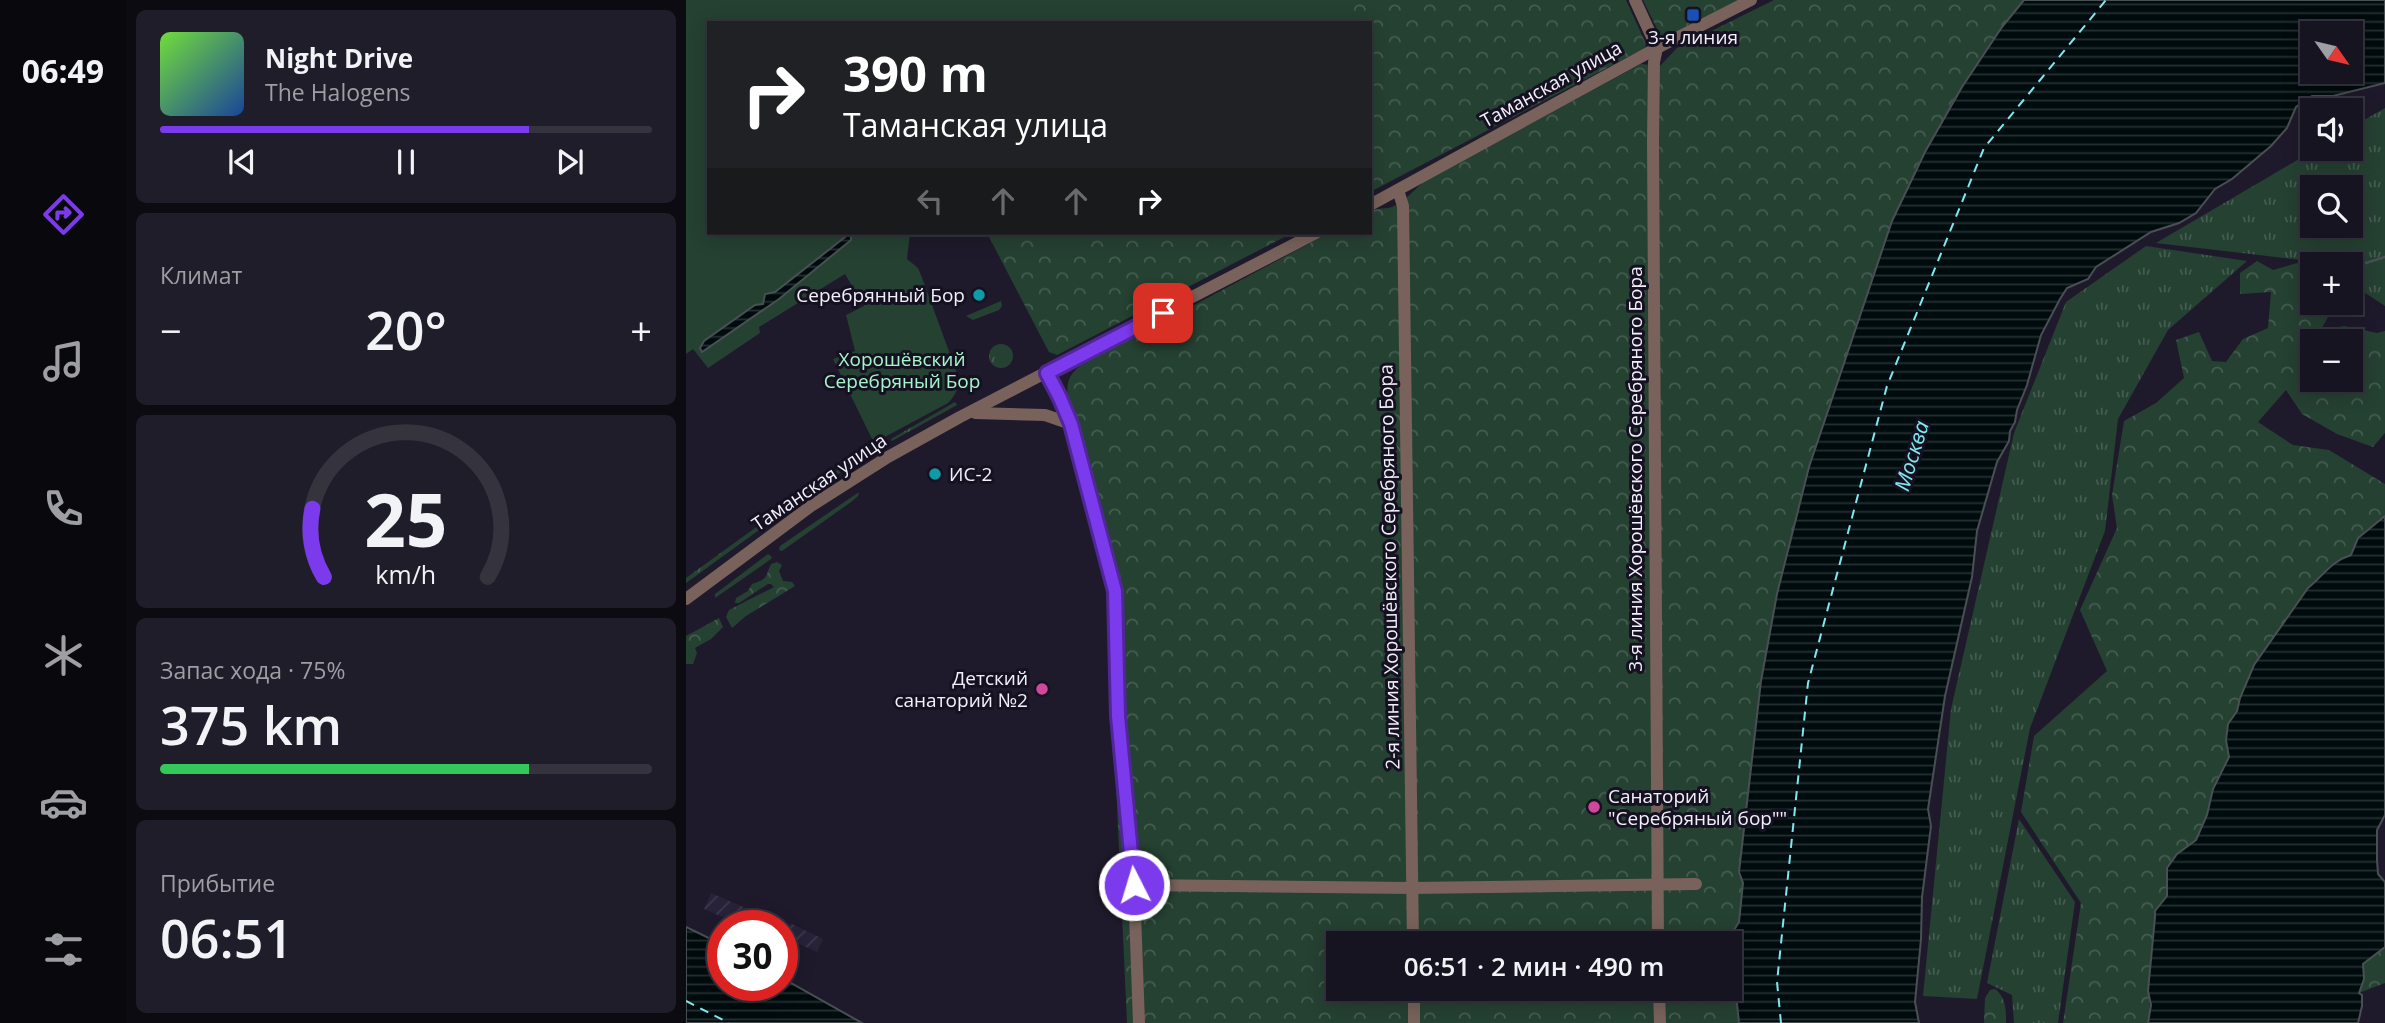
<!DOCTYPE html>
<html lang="ru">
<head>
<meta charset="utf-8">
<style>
	:root { --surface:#161420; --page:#1f1d29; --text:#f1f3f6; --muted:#9e9ea5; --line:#35333e; --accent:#7c3aed }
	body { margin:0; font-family:"Open Sans",sans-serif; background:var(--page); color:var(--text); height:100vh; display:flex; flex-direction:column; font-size:26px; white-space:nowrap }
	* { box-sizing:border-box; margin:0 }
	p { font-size:23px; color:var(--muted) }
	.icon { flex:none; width:38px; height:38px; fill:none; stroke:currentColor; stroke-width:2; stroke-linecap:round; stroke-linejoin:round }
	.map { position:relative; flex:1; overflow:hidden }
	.details { display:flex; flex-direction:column; gap:10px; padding:10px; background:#0c0b12; width:560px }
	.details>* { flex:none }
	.banner { position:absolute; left:21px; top:21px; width:665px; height:214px; border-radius:0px; box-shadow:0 4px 18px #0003,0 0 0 2px var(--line); background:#202124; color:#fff; overflow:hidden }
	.needle { width:46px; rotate:124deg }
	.tools { position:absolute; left:1614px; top:21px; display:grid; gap:14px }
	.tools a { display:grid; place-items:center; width:63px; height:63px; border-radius:0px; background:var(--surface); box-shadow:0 4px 18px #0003,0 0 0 2px var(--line); font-size:35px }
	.speed { position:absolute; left:21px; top:910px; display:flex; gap:14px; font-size:35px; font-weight:700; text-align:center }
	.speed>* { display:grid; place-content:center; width:91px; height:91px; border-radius:50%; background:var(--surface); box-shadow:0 4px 18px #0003,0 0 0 2px var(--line); line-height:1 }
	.speed .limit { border:10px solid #d22; background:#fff; color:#111 }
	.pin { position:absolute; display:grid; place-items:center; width:60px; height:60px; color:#fff; margin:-30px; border-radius:14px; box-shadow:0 4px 10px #0006 }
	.me { position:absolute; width:77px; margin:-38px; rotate:355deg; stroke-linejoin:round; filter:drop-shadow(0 0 5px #0008) }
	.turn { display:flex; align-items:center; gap:24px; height:147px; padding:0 21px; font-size:32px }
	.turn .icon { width:91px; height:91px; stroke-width:2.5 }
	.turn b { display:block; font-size:49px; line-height:60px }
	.lanes { display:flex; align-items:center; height:66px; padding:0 21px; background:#0003; justify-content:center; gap:35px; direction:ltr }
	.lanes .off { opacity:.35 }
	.big { font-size:52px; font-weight:600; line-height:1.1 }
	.details .tile { flex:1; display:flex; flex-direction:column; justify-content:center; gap:10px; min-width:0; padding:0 24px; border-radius:10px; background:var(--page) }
	.details .dial { align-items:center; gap:0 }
	.dial svg { height:182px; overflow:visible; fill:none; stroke:var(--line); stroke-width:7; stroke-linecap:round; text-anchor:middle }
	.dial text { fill:var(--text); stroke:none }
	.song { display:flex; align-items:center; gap:21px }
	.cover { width:84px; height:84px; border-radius:10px; background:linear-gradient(135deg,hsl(100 70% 55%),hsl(220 70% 35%)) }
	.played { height:7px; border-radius:4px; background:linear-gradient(90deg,var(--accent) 75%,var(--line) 75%) }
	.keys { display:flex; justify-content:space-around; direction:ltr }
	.heat { display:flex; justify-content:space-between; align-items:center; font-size:38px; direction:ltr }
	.charge { height:10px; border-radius:5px; background:linear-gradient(90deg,#34c759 75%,var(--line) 0) }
	.trip { position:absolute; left:640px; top:931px; width:416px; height:70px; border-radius:0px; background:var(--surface); box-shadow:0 4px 18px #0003,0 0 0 2px var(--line); font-weight:600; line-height:70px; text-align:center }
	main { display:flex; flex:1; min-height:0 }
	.tabs { display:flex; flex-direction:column; width:126px; justify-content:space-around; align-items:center; background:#09080d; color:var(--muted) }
	.tabs .icon { width:49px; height:49px }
	.tabs .on { color:var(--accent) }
	.tabs b { font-size:32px; color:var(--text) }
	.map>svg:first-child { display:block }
	.industrial { fill:url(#industrial-furrows) }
	.grass { fill:url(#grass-tufts); fill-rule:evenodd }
	.forest { fill:url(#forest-crowns); fill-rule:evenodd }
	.green { fill:#254132 }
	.water { fill:url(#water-rules); stroke:#495054; stroke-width:2; fill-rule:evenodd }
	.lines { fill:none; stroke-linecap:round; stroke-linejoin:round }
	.stream { stroke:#495054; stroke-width:2.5 }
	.ferry { stroke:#81e8f0; stroke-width:2; stroke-dasharray:9 7; stroke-linecap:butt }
	.minor { stroke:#78625b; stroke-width:12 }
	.route-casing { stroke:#51269a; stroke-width:18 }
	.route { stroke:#7c3aed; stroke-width:12 }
	.transit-dot { fill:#1a4fb4; stroke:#151121; stroke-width:2.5 }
	.culture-dot { fill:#0f9aa8; stroke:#151121; stroke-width:2.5 }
	.hotel-dot { fill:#d1479c; stroke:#151121; stroke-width:2.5 }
	.labels { text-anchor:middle; stroke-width:6; stroke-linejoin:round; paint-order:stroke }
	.poi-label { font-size:19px; fill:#f2f0fb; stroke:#151121; text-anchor:end }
	.street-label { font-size:19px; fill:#f2f0fb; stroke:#151121 }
	.park-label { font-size:19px; fill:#a7f6cb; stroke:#151121 }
	.water-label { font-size:21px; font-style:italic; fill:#81e8f0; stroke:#151121 }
</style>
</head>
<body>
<main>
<nav class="tabs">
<b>06:49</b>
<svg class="icon on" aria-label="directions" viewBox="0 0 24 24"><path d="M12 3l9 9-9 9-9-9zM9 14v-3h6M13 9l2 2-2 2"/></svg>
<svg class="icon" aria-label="music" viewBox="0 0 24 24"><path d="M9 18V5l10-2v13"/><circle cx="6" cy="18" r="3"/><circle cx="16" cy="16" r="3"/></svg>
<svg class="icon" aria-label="phone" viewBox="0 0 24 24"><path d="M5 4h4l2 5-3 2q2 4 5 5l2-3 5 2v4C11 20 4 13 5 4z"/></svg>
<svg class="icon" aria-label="climate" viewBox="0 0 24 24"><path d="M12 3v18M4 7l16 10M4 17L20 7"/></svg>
<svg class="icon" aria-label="car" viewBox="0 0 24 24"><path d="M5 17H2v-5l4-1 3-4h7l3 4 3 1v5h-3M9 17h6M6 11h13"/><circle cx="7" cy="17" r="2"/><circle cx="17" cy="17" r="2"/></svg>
<svg class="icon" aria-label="filters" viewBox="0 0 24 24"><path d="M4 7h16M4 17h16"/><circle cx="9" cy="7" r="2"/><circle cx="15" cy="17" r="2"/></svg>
</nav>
<section class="details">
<div class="tile">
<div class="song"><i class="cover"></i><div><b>Night Drive</b><p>The Halogens</p></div></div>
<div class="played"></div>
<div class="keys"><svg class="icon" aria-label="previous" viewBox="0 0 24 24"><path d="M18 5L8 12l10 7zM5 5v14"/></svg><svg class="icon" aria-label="pause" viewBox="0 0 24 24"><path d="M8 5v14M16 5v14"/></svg><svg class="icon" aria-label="next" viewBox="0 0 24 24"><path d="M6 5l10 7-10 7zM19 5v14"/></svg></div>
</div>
<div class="tile"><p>Климат</p>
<div class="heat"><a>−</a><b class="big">20°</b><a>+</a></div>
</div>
<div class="tile dial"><svg viewBox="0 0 100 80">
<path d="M14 69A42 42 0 1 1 86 69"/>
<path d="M14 69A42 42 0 0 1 9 39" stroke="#7c3aed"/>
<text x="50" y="56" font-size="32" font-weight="700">25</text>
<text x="50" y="72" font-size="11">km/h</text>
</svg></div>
<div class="tile"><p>Запас хода · 75%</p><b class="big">375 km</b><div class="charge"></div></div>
<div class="tile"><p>Прибытие</p><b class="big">06:51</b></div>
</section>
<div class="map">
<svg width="1699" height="1023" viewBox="0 0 1699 1023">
	<defs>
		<pattern id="industrial-furrows" width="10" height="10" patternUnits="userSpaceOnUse" patternTransform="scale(1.75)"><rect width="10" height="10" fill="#272238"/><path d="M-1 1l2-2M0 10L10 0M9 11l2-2" fill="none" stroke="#3c384c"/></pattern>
		<pattern id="grass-tufts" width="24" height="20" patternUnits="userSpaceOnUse" patternTransform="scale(1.75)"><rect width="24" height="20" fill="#254132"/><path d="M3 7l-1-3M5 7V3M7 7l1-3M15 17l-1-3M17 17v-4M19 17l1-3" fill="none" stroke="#455d51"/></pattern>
		<pattern id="forest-crowns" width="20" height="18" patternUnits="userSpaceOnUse" patternTransform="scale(1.75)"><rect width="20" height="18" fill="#254132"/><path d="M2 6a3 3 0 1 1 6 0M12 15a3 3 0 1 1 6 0" fill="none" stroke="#455d51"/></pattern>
		<pattern id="water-rules" width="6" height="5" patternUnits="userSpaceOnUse" patternTransform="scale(1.75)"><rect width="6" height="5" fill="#000b0d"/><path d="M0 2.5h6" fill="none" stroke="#262f31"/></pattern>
	</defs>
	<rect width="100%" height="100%" fill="#1e1a2b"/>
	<g class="industrial">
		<path d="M 25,893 L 62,909 L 55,925 L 18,909 Z"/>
		<path d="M 104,923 L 137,939 L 131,952 L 98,937 Z"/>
	</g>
	<g class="grass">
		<path d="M 1699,108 L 1699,306 L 1664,283 L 1664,264 L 1638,264 L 1633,262 L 1470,243 L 1630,149 L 1664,149 L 1664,128 ZM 1664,187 L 1664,226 L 1626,226 L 1626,187 Z"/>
		<path d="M 1460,246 L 1561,261 L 1482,330 L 1432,419 L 1419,531 L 1344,728 L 1291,999 L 1237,996 L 1265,709 L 1328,433 L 1380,302 Z"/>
		<path d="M 315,301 L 316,306 L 313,310 L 287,320 L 280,316 Z"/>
		<circle cx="315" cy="356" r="12"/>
		<path d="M 269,402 L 271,405 L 206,441 L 205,439 Z"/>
		<path d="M 181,451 L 183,454 L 138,483 L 0,583 L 0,578 L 127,486 Z"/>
		<path d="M 173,492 L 172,496 L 165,502 L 96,551 L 93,550 L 94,546 Z"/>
		<path d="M 82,554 L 86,557 L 85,559 L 29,598 L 29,594 Z"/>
		<path d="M 1333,819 L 1389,902 L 1372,1023 L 1328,1023 L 1326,995 L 1301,983 Z"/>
	</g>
	<g class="forest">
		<path d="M 0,0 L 940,0 L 960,44 L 959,48 L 684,192 L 684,23 L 23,23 L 23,233 L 28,315 Z"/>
		<path d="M 957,0 L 1064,0 L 985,41 L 974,35 Z"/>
		<path d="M 1088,0 L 1338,0 L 1316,27 L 1276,87 L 1239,152 L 1206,221 L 1164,343 L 1075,681 L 1053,872 L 1057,883 L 1053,922 L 1048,930 L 1048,974 L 1053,1023 L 441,1023 L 421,588 L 384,434 L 392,430 C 385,407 371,383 394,366 L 643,233 L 684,233 L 684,211 C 691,208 695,209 702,208 C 716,206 729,188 740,180 L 955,64 L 974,66 L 991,48 ZM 653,943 L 1045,943 L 1045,989 L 653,989 Z"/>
		<path d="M 301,233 L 606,233 L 371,355 L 363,352 Z"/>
		<path d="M 1571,261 L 1587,270 L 1611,263 L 1626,270 L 1626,303 L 1661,303 L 1666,305 L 1646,310 L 1634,331 L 1658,326 L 1691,333 L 1699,331 L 1699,433 L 1687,447 L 1651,434 L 1616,414 L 1600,390 L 1572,422 L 1607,445 L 1643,450 L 1699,484 L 1699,516 L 1670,543 L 1665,555 L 1643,566 L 1634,579 L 1627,584 L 1568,665 L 1554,698 L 1551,711 L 1542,724 L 1540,740 L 1543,757 L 1527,789 L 1521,815 L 1510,840 L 1491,854 L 1480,876 L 1481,895 L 1473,906 L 1465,957 C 1468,969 1462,981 1463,993 C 1463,1004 1465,1012 1462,1023 L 1377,1023 L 1395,903 L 1335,812 L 1348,736 L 1421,671 L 1394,610 L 1431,528 L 1426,495 L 1438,421 L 1470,403 L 1498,378 L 1490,340 L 1513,332 L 1526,361 L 1540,362 L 1557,339 L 1582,328 L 1585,292 L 1554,294 L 1554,273 ZM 1626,341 L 1664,341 L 1664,380 L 1626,380 Z"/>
		<path d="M 91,562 L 96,565 L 93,571 L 97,581 L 106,582 L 109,586 L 60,616 L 46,628 L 40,617 L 43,610 L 88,587 L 85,584 L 82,584 L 53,603 L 49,603 L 50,598 L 62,591 L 66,584 C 82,578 78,580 85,564 Z"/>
		<path d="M 33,618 L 37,627 L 25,639 L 9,648 L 11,653 L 7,664 L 0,664 L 0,636 Z"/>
		<path d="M 1699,947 L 1699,983 L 1673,993 L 1678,979 L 1677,964 Z"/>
		<path d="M 1309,989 C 1320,997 1320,1010 1320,1023 L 1298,1023 L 1299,998 L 1304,990 Z"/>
	</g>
	<g class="green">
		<path d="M 0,0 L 661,0 L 672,23 L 23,23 L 23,233 L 224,233 L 221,259 L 232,268 L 235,275 L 272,376 C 273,388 270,395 262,403 L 195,439 L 187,441 L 147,359 L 169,351 L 160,315 L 178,306 L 159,274 L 73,327 L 74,333 L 22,368 L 7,349 L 0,354 Z"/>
		<path d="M 301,233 L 349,233 L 312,253 Z"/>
		<path d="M 361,233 L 425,233 L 369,252 Z"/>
	</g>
	<g class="water">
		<path d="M 1338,0 L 1699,0 L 1699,83 L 1647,96 L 1626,96 L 1617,102 L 1610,107 L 1601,128 L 1585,146 L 1546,179 L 1529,189 L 1510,213 L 1493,223 L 1465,232 L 1410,267 L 1402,279 L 1381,288 L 1374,299 L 1355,335 L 1341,385 L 1331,410 L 1329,422 L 1324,431 L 1323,441 L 1311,462 L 1291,531 L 1286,577 L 1259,696 L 1242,809 L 1245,826 L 1236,897 L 1235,939 L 1229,1002 L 1233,1023 L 1053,1023 L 1048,974 L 1048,930 L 1053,922 L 1057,883 L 1053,872 L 1075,681 L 1091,594 L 1123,467 L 1206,221 L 1239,152 L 1276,87 L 1316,27 ZM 1664,33 L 1664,72 L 1626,72 L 1626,33 Z"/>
		<path d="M 163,234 L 165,234 L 165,240 L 93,299 L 16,352 L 14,348 L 18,341 L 69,305 L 77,304 L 79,294 L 89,292 Z"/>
		<path d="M 1699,516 L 1699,815 L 1691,830 L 1691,860 L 1692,874 L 1699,882 L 1699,947 L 1677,964 L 1678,979 L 1673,993 L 1676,995 L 1676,1006 L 1672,1023 L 1462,1023 L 1465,1005 L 1462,991 L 1469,917 L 1469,911 L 1481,896 L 1481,868 L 1491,854 L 1510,840 L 1521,815 L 1527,789 L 1543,757 L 1540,740 L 1542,724 L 1551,711 L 1554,698 L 1568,665 L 1622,588 C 1639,574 1644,562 1665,555 L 1672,538 Z"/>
		<path d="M 0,927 L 37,945 L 37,985 L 96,985 L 96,978 L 176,1023 L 0,1023 Z"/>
	</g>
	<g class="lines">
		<path class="stream" d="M 1664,268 L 1699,257"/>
		<g class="ferry">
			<path d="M 0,1001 L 43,1023"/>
			<path d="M 1095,1023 L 1091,982 L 1122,683 L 1201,386 L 1298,148 L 1420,0"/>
		</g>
		<g class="minor">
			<path d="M 949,0 L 971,48 L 968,62 L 967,141 L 972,943"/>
			<path d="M 712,190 L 717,206 L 727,943"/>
			<path d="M 684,205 L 971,48 L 1065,0"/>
			<path d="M 361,373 L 374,398 L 385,424 L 429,591 L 432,716 L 448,885 L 453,1023"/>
			<path d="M 289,413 L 359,415 L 385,424"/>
			<path d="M 0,599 L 125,506 L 202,457 L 274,417 L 630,233"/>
			<path d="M 448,885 L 726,888 L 1010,884"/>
			<path d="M 728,989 L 728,1023"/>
			<path d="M 973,989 L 974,1023"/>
		</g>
	</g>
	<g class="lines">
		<g class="route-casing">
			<path id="route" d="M 448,885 L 432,716 L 429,591 L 385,424 L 374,398 L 361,373 L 477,313"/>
		</g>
		<use href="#route" class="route"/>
	</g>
	<rect class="transit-dot" x="1000" y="8" width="14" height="14" rx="3.5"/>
	<g class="culture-dot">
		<circle cx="293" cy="295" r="7"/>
		<circle cx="249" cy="474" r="7"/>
	</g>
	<g class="hotel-dot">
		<circle cx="356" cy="689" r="7"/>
		<circle cx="908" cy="807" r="7"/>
	</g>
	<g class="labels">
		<g class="poi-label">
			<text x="1007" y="44" text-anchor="middle">3-я линия</text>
			<text x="279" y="302">Серебрянный Бор</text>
			<text x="263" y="481" text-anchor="start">ИС-2</text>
			<text x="342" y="685">Детский<tspan x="342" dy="22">санаторий №2</tspan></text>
			<text x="922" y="803" text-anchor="start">Санаторий<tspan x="922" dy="22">"Серебряный бор""</tspan></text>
		</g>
		<g class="street-label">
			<text transform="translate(865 84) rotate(-29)" y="7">Таманская улица</text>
			<text transform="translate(949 469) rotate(-90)" y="7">3-я линия Хорошёвского Серебряного Бора</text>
			<text transform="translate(133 482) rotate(-34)" y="7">Таманская улица</text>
			<text transform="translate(703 567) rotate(-91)" y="7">2-я линия Хорошёвского Серебряного Бора</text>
		</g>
		<g class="park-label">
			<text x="216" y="366">Хорошёвский<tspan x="216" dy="22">Серебряный Бор</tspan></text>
		</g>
		<g class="water-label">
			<text transform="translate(1226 456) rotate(-73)" y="7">Москва</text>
		</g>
	</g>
</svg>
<div class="tools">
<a><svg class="needle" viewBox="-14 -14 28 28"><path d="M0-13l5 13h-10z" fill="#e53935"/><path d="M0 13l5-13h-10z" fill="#9e9ea5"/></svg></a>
<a><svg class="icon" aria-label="sound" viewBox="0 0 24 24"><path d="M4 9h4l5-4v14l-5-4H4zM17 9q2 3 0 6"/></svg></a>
<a><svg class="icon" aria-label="search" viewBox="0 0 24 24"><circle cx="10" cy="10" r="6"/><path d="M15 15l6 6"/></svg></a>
<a>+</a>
<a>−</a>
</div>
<div class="speed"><div class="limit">30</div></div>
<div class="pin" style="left:477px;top:313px;background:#d93025"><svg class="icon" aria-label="arrive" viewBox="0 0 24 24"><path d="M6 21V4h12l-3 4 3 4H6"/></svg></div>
<svg class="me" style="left:448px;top:885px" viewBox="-20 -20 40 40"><circle r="17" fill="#7c3aed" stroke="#fff" stroke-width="3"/><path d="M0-11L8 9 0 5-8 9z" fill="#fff"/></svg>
<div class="trip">06:51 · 2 мин · 490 m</div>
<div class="banner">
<div class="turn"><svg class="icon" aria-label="right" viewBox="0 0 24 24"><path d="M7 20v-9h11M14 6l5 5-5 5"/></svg><div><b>390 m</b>Таманская улица</div></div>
<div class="lanes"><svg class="icon off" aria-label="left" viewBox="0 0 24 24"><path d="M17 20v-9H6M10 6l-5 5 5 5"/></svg><svg class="icon off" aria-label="ahead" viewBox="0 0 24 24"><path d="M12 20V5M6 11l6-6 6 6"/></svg><svg class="icon off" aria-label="ahead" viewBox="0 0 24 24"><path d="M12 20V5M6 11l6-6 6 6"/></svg><svg class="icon" aria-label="right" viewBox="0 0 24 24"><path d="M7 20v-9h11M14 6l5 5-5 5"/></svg></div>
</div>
</div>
</main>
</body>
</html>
